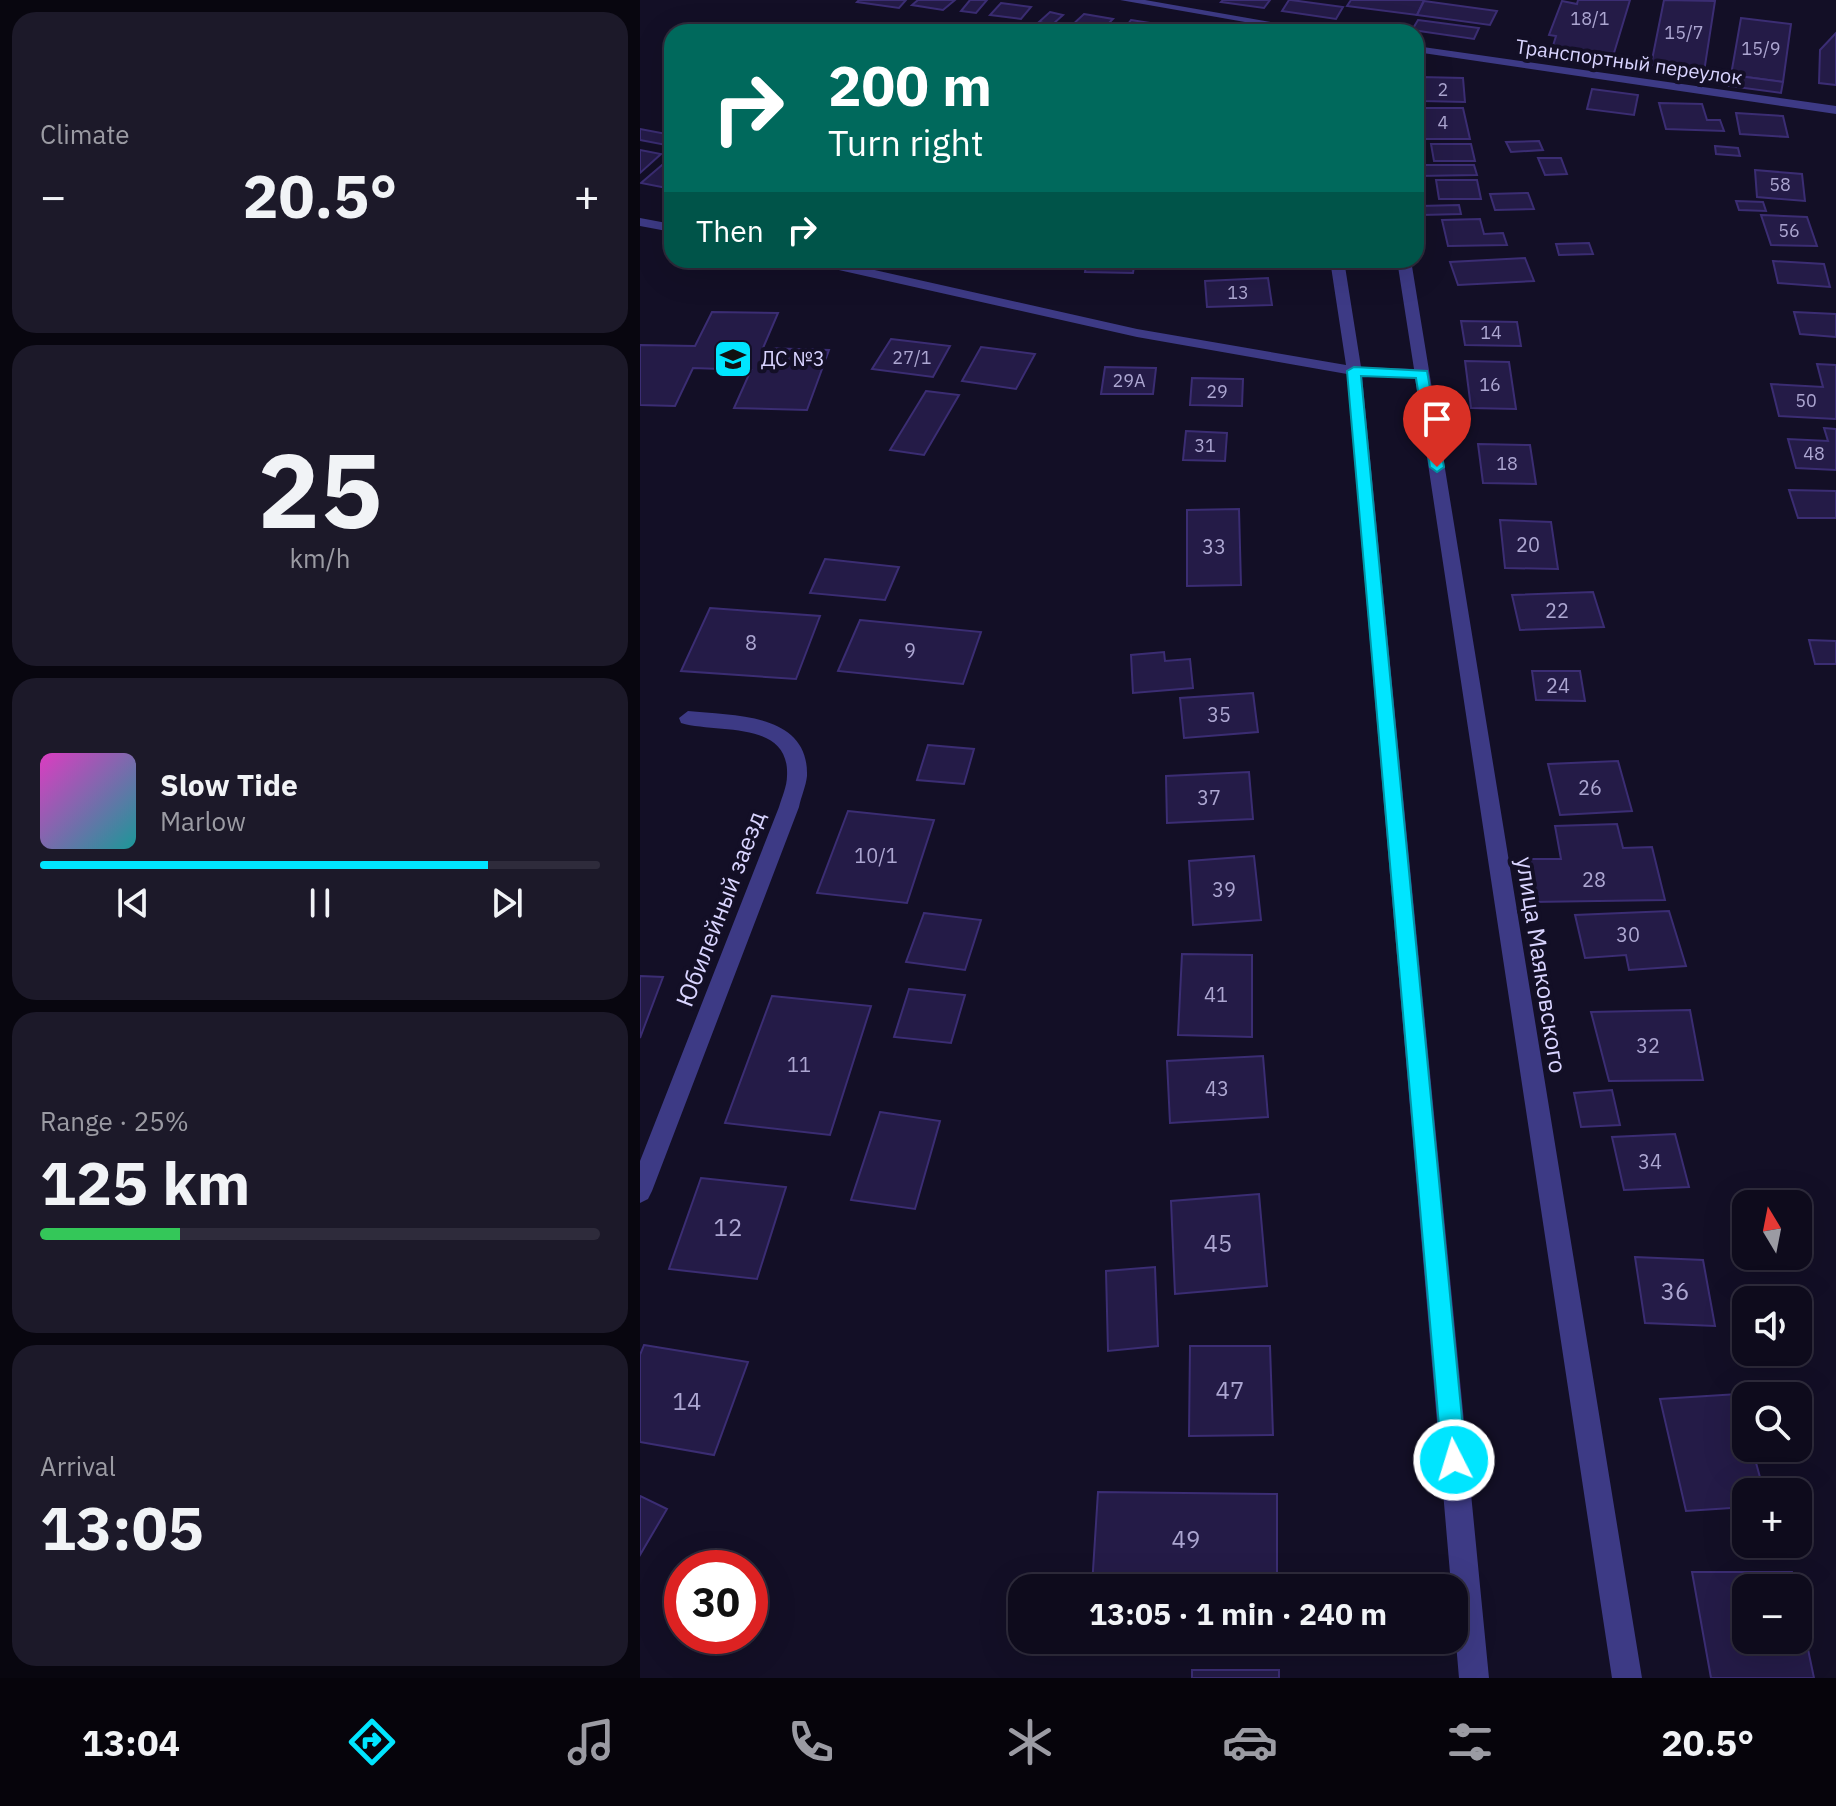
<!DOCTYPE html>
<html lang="en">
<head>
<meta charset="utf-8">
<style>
	:root { --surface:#0e0b1c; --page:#1c1929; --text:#f1f3f6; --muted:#9b9ba3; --line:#2e2b3b; --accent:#00e5ff }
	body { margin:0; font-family:"IBM Plex Sans",sans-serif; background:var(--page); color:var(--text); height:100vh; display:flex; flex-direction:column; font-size:30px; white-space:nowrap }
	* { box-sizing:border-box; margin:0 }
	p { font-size:26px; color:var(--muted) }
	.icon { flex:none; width:44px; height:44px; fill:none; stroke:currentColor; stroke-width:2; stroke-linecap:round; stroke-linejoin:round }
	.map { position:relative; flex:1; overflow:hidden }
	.panel { display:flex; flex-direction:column; gap:12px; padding:12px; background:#08060f; width:640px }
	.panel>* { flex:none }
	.hud { position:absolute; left:24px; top:24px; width:760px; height:244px; border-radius:24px; box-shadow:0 8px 32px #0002,0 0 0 2px var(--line); background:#00695c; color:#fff; overflow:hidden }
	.needle { width:52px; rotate:350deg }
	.buttons { position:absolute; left:1092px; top:1190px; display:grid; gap:16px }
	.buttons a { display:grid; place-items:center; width:80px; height:80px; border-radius:16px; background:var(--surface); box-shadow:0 8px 32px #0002,0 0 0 2px var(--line); font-size:40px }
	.speed { position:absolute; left:24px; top:1550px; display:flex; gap:16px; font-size:40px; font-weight:700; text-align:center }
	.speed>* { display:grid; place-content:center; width:104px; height:104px; border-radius:50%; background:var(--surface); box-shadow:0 8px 32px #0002,0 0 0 2px var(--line); line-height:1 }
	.speed .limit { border:12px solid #d22; background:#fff; color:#111 }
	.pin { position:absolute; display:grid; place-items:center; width:68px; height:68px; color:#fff; margin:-82px -34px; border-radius:50% 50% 50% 0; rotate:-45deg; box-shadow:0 0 8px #0007 }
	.pin .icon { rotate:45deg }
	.me { position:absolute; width:88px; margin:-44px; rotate:355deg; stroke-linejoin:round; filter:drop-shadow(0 0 6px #0008) }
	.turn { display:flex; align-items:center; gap:28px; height:168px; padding:0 32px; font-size:36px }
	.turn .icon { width:104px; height:104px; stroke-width:2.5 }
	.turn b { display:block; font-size:56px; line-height:68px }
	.then { display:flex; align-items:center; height:76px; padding:0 32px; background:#0003; gap:16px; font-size:30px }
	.big { font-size:60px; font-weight:700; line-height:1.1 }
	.panel .tile { flex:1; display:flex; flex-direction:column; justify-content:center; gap:12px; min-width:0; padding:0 28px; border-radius:24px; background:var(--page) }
	.panel .dial { align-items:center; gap:0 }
	.dial b { font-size:104px; line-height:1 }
	.song { display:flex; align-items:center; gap:24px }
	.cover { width:96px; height:96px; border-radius:12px; background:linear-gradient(135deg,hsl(310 70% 55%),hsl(180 70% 35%)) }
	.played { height:8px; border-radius:4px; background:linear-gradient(90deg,var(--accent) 80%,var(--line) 80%) }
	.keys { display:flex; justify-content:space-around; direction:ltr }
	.heat { display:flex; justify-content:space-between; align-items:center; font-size:44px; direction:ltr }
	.charge { height:12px; border-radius:6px; background:linear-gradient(90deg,#34c759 25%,var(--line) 0) }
	.trip { position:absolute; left:368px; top:1574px; width:460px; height:80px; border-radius:24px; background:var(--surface); box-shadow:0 8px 32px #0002,0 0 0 2px var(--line); font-weight:700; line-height:80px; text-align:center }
	.dock { display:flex; height:128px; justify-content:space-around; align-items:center; background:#06040b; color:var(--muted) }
	.dock .icon { width:56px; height:56px }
	.dock .selected { color:var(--accent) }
	.dock b { font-size:36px; color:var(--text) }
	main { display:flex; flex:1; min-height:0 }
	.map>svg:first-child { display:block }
	.building { fill:#241b47; stroke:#3b2d73; stroke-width:2 }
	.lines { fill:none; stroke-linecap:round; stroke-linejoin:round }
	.minor { fill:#3d3a85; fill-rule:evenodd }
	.route { fill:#00e5ff; stroke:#0095a6; stroke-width:2 }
	.labels { text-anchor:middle; stroke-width:8; stroke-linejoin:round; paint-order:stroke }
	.far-number-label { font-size:18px; fill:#aca6d1 }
	.far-street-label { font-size:20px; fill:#d9d4ff; stroke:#130f26 }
	.far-poi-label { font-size:20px; fill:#d9d4ff; stroke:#130f26; text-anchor:start }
	.number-label { font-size:20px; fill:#aca6d1 }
	.street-label { font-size:24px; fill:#d9d4ff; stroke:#130f26 }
	.near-number-label { font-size:24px; fill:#aca6d1 }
</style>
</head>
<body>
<main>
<section class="panel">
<div class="tile"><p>Climate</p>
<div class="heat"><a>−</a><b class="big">20.5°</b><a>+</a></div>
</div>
<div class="tile dial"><b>25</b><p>km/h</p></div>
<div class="tile">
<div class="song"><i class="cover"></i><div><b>Slow Tide</b><p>Marlow</p></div></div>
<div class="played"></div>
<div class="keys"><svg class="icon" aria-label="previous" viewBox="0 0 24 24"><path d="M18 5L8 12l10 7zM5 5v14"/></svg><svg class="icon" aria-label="pause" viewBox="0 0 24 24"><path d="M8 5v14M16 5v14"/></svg><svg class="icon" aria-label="next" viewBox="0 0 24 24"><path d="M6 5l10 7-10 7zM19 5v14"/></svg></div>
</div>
<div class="tile"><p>Range · 25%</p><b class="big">125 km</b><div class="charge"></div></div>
<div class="tile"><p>Arrival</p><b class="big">13:05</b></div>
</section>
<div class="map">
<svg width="1196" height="1678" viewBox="0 0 1196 1678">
	<rect width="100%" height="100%" fill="#130f26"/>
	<g class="building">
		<path d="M 219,0 L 266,0 L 259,8 L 217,2 Z"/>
		<path d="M 278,0 L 315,0 L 303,10 L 272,5 Z"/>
		<path d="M 330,0 L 347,0 L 336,13 L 321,11 Z"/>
		<path d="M 583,0 L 630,0 L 624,8 L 581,2 Z"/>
		<path d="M 649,0 L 651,0 L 703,7 L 696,19 L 642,11 Z"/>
		<path d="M 711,0 L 784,0 L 777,15 L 707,6 Z"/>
		<path d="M 938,0 L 990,0 L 974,53 L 912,49 L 916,36 L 909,35 L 922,1 L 937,4 Z"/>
		<path d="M 1024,0 L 1075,1 L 1064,72 L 1011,65 Z"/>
		<path d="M 784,1 L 857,11 L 850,25 L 777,15 Z"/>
		<path d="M 361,3 L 391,7 L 381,19 L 350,15 Z"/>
		<path d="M 410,12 L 423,15 L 412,25 L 399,22 Z"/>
		<path d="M 444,14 L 473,19 L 460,32 L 430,27 Z"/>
		<path d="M 1101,18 L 1151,24 L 1143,82 L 1091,75 Z"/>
		<path d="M 491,20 L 535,27 L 531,32 L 482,32 Z"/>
		<path d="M 778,20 L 839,28 L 834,39 L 772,30 Z"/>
		<path d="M 1196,33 L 1196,85 L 1179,83 L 1180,50 Z"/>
		<path d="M 1091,75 L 1143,82 L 1141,93 L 1089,86 Z"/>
		<path d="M 781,77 L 823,78 L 825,102 L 783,101 Z"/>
		<path d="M 952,89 L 998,95 L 994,115 L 947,109 Z"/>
		<path d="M 1019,103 L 1062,104 L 1067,120 L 1080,120 L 1084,131 L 1026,129 Z"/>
		<path d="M 777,108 L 823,108 L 830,139 L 782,139 Z"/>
		<path d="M 1096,113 L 1143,116 L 1148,137 L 1100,134 Z"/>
		<path d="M 0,129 L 32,135 L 32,139 L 26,145 L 0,140 Z"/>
		<path d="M 899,141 L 903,150 L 871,152 L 866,142 Z"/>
		<path d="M 791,144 L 831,144 L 835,161 L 794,161 Z"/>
		<path d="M 1075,146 L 1098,148 L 1100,156 L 1076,154 Z"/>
		<path d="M 0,150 L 21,154 L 0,173 Z"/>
		<path d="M 898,158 L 921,158 L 927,174 L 905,175 Z"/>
		<path d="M 22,165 L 32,166 L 32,189 L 1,183 Z"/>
		<path d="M 776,165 L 834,165 L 837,175 L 778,176 Z"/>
		<path d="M 1115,170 L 1162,174 L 1165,201 L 1117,197 Z"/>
		<path d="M 796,180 L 837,180 L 841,199 L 799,199 Z"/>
		<path d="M 888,193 L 894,209 L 855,210 L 850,194 Z"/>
		<path d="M 1096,201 L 1123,202 L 1126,211 L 1099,210 Z"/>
		<path d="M 819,205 L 821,214 L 782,215 L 780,206 Z"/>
		<path d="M 1121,215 L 1167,217 L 1177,246 L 1131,245 Z"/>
		<path d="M 840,219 L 844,234 L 863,233 L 867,245 L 808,246 L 802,220 Z"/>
		<path d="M 949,243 L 953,254 L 919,255 L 916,244 Z"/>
		<path d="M 885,258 L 894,281 L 818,285 L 810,262 Z"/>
		<path d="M 447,260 L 495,260 L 493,273 L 445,272 Z"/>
		<path d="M 1133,261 L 1184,264 L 1190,287 L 1138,283 Z"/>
		<path d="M 628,278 L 632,305 L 567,307 L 565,281 Z"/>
		<path d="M 72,312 L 138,313 L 123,348 L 189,350 L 167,410 L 94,408 L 111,370 L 53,368 L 35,406 L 0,405 L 0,345 L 55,346 Z"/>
		<path d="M 1154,312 L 1196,314 L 1196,337 L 1160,334 Z"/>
		<path d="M 821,321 L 877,322 L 881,346 L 825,345 Z"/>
		<path d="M 251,339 L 310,346 L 293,377 L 232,369 Z"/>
		<path d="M 341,347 L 395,354 L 376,389 L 322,381 Z"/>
		<path d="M 825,361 L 869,362 L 876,409 L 831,408 Z"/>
		<path d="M 1177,364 L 1196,365 L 1196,419 L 1139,416 L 1131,384 L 1183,387 Z"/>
		<path d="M 465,367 L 516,368 L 513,394 L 461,394 Z"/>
		<path d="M 552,378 L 603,379 L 602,406 L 550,405 Z"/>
		<path d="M 286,391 L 319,395 L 284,455 L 250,450 Z"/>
		<path d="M 1184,428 L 1196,429 L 1196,470 L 1156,468 L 1148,439 L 1188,441 Z"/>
		<path d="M 546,431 L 587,433 L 585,461 L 543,460 Z"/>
		<path d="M 838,444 L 890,445 L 896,484 L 843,483 Z"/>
		<path d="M 1149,490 L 1196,491 L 1196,518 L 1158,518 Z"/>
		<path d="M 599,509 L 601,585 L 547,586 L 547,510 Z"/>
		<path d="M 860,520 L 911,522 L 918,569 L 865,568 Z"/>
		<path d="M 185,559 L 259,567 L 245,600 L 170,593 Z"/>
		<path d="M 953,592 L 964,627 L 880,630 L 872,595 Z"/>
		<path d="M 70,608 L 180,616 L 156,679 L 41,671 Z"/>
		<path d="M 220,620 L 341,632 L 323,684 L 198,671 Z"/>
		<path d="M 1169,640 L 1196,641 L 1196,664 L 1175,664 Z"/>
		<path d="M 524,652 L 525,661 L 550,659 L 553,688 L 493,693 L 491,655 Z"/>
		<path d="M 892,671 L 940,671 L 945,701 L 896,700 Z"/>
		<path d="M 613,693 L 618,732 L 544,738 L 540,698 Z"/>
		<path d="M 288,745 L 334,749 L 324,784 L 277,780 Z"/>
		<path d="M 978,761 L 992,811 L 920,815 L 908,764 Z"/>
		<path d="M 609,772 L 613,819 L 527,823 L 526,776 Z"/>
		<path d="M 208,811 L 294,820 L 267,903 L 177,893 Z"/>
		<path d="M 977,824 L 983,848 L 1012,847 L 1025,900 L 892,902 L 885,859 L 921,859 L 915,826 Z"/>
		<path d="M 614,856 L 621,920 L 553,925 L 549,861 Z"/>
		<path d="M 1029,911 L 1046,966 L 989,970 L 986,955 L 945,958 L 935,915 Z"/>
		<path d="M 284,913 L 341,920 L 325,970 L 266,962 Z"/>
		<path d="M 542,954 L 612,955 L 612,1037 L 538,1035 Z"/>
		<path d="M 0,976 L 23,977 L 0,1038 Z"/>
		<path d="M 269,989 L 325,995 L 311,1043 L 254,1037 Z"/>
		<path d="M 132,996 L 231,1006 L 190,1135 L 85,1123 Z"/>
		<path d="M 1050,1010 L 1063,1080 L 969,1081 L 951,1012 Z"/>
		<path d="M 623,1056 L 628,1117 L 530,1123 L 527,1061 Z"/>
		<path d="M 972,1090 L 980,1125 L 941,1127 L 934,1093 Z"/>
		<path d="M 240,1112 L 300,1121 L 275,1209 L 211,1200 Z"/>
		<path d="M 1035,1134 L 1049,1187 L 984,1190 L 972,1137 Z"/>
		<path d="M 61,1178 L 146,1187 L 117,1279 L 29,1269 Z"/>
		<path d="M 619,1194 L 627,1286 L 535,1294 L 531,1201 Z"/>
		<path d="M 995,1257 L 1063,1260 L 1075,1326 L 1005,1323 Z"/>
		<path d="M 515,1267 L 518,1346 L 468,1351 L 466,1271 Z"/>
		<path d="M 4,1345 L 108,1362 L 74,1455 L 0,1442 L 0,1355 Z"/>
		<path d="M 550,1346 L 630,1346 L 633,1435 L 549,1436 Z"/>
		<path d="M 1098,1394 L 1106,1426 L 1106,1448 L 1112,1448 L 1124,1492 L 1106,1492 L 1106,1507 L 1046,1511 L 1020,1399 Z"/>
		<path d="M 458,1492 L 637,1494 L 637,1588 L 452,1586 Z"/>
		<path d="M 0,1496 L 27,1509 L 0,1555 Z"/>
		<path d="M 1052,1572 L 1152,1572 L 1155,1588 L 1106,1588 L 1106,1640 L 1158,1640 L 1158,1601 L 1174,1678 L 1071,1678 Z"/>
		<rect x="552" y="1670" width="87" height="8"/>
	</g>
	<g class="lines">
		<g class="minor">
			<path d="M 480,0 L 505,0 L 687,32 L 661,32 Z"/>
			<path d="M 776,46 L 1196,106 L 1196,114 L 776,52 Z"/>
			<path d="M 0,218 L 32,224 L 32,232 L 0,226 Z"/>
			<path d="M 165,260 L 190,260 L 497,329 L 706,365 L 690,260 L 704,260 L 721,367 L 774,369 L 757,260 L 771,260 L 1002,1678 L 972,1678 L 775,378 L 722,376 L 849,1678 L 819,1678 L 707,374 L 497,337 L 172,264 Z"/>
			<path d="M 48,711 C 93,716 169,712 167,776 C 166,786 161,797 159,807 L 12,1191 L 8,1199 L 0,1203 L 0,1161 L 139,807 C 142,797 147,786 147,776 C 150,719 77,734 41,723 L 39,718 Z"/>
		</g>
	</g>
	<path class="route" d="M 714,367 L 787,371 L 804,467 L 797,472 L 790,467 L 776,378 L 721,376 L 826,1460 L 823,1469 L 814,1472 L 806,1469 L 802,1460 L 707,371 Z"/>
	<defs>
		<g id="school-square" transform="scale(2)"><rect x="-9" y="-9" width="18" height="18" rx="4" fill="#00e5ff" stroke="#130f26"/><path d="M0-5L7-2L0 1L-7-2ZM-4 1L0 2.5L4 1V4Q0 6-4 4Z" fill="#111"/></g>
	</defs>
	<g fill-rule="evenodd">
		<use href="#school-square" x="93" y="359"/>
	</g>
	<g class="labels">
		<g class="far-number-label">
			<text x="950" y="25">18/1</text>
			<text x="1044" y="39">15/7</text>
			<text x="1121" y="55">15/9</text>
			<text x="803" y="96">2</text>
			<text x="803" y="129">4</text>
			<text x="1140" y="191">58</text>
			<text x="1149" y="237">56</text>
			<text x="598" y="299">13</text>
			<text x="851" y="339">14</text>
			<text x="272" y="364">27/1</text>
			<text x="489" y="387">29А</text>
			<text x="850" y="391">16</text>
			<text x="577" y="398">29</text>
			<text x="1166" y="407">50</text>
			<text x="565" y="452">31</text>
			<text x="1174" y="460">48</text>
			<text x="867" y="470">18</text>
		</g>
		<g class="far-street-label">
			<text transform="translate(989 62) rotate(8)" y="7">Транспортный переулок</text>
		</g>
		<g class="far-poi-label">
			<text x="121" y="366">ДС №3</text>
		</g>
		<g class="number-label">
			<text x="888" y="552">20</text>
			<text x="574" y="554">33</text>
			<text x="917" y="618">22</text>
			<text x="111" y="650">8</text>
			<text x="270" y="658">9</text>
			<text x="918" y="693">24</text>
			<text x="579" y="722">35</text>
			<text x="950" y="795">26</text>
			<text x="569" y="805">37</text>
			<text x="236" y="863">10/1</text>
			<text x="954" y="887">28</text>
			<text x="584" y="897">39</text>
			<text x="988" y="942">30</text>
			<text x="576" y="1002">41</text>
			<text x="1008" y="1053">32</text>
			<text x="159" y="1072">11</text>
			<text x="577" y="1096">43</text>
			<text x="1010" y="1169">34</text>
		</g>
		<g class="street-label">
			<text transform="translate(81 909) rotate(-69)" y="8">Юбилейный заезд</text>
			<text transform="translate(901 965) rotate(81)" y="8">улица Маяковского</text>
		</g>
		<g class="near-number-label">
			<text x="88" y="1236">12</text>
			<text x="578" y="1252">45</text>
			<text x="1035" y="1300">36</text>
			<text x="590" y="1399">47</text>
			<text x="47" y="1410">14</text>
			<text x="546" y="1548">49</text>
		</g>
	</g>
</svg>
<div class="buttons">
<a><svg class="needle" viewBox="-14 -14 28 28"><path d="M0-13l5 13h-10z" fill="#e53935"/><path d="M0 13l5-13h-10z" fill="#9b9ba3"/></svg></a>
<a><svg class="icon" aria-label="sound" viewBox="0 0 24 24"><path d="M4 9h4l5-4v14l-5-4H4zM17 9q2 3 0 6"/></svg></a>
<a><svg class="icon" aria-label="search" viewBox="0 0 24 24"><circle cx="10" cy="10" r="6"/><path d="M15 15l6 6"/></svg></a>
<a>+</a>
<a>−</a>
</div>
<div class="speed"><div class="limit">30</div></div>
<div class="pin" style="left:797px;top:467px;background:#d93025"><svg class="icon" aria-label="arrive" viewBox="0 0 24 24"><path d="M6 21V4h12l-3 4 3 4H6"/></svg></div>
<svg class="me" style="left:814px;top:1460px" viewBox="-20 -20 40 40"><circle r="17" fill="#00e5ff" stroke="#fff" stroke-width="3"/><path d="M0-11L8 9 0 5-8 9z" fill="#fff"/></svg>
<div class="trip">13:05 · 1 min · 240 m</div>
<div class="hud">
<div class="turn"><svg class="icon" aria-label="right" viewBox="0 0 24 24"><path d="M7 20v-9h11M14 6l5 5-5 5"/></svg><div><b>200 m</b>Turn right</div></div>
<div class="then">Then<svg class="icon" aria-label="right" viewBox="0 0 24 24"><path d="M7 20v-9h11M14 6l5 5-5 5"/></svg></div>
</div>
</div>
</main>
<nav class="dock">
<b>13:04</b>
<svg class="icon selected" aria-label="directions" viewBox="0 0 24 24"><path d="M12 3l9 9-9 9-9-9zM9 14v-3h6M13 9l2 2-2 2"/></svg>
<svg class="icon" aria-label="music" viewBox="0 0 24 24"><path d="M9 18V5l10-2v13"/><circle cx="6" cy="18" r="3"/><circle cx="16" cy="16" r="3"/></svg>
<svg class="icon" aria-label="phone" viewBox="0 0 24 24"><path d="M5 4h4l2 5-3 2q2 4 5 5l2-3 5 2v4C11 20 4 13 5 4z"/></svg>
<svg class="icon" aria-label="climate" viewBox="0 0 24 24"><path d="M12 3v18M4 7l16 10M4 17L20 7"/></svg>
<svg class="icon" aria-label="car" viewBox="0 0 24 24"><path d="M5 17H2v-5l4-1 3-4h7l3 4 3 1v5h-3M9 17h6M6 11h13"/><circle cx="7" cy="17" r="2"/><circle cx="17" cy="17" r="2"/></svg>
<svg class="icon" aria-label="filters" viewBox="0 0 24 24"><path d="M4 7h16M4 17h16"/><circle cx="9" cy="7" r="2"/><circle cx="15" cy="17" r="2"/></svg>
<b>20.5°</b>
</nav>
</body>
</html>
